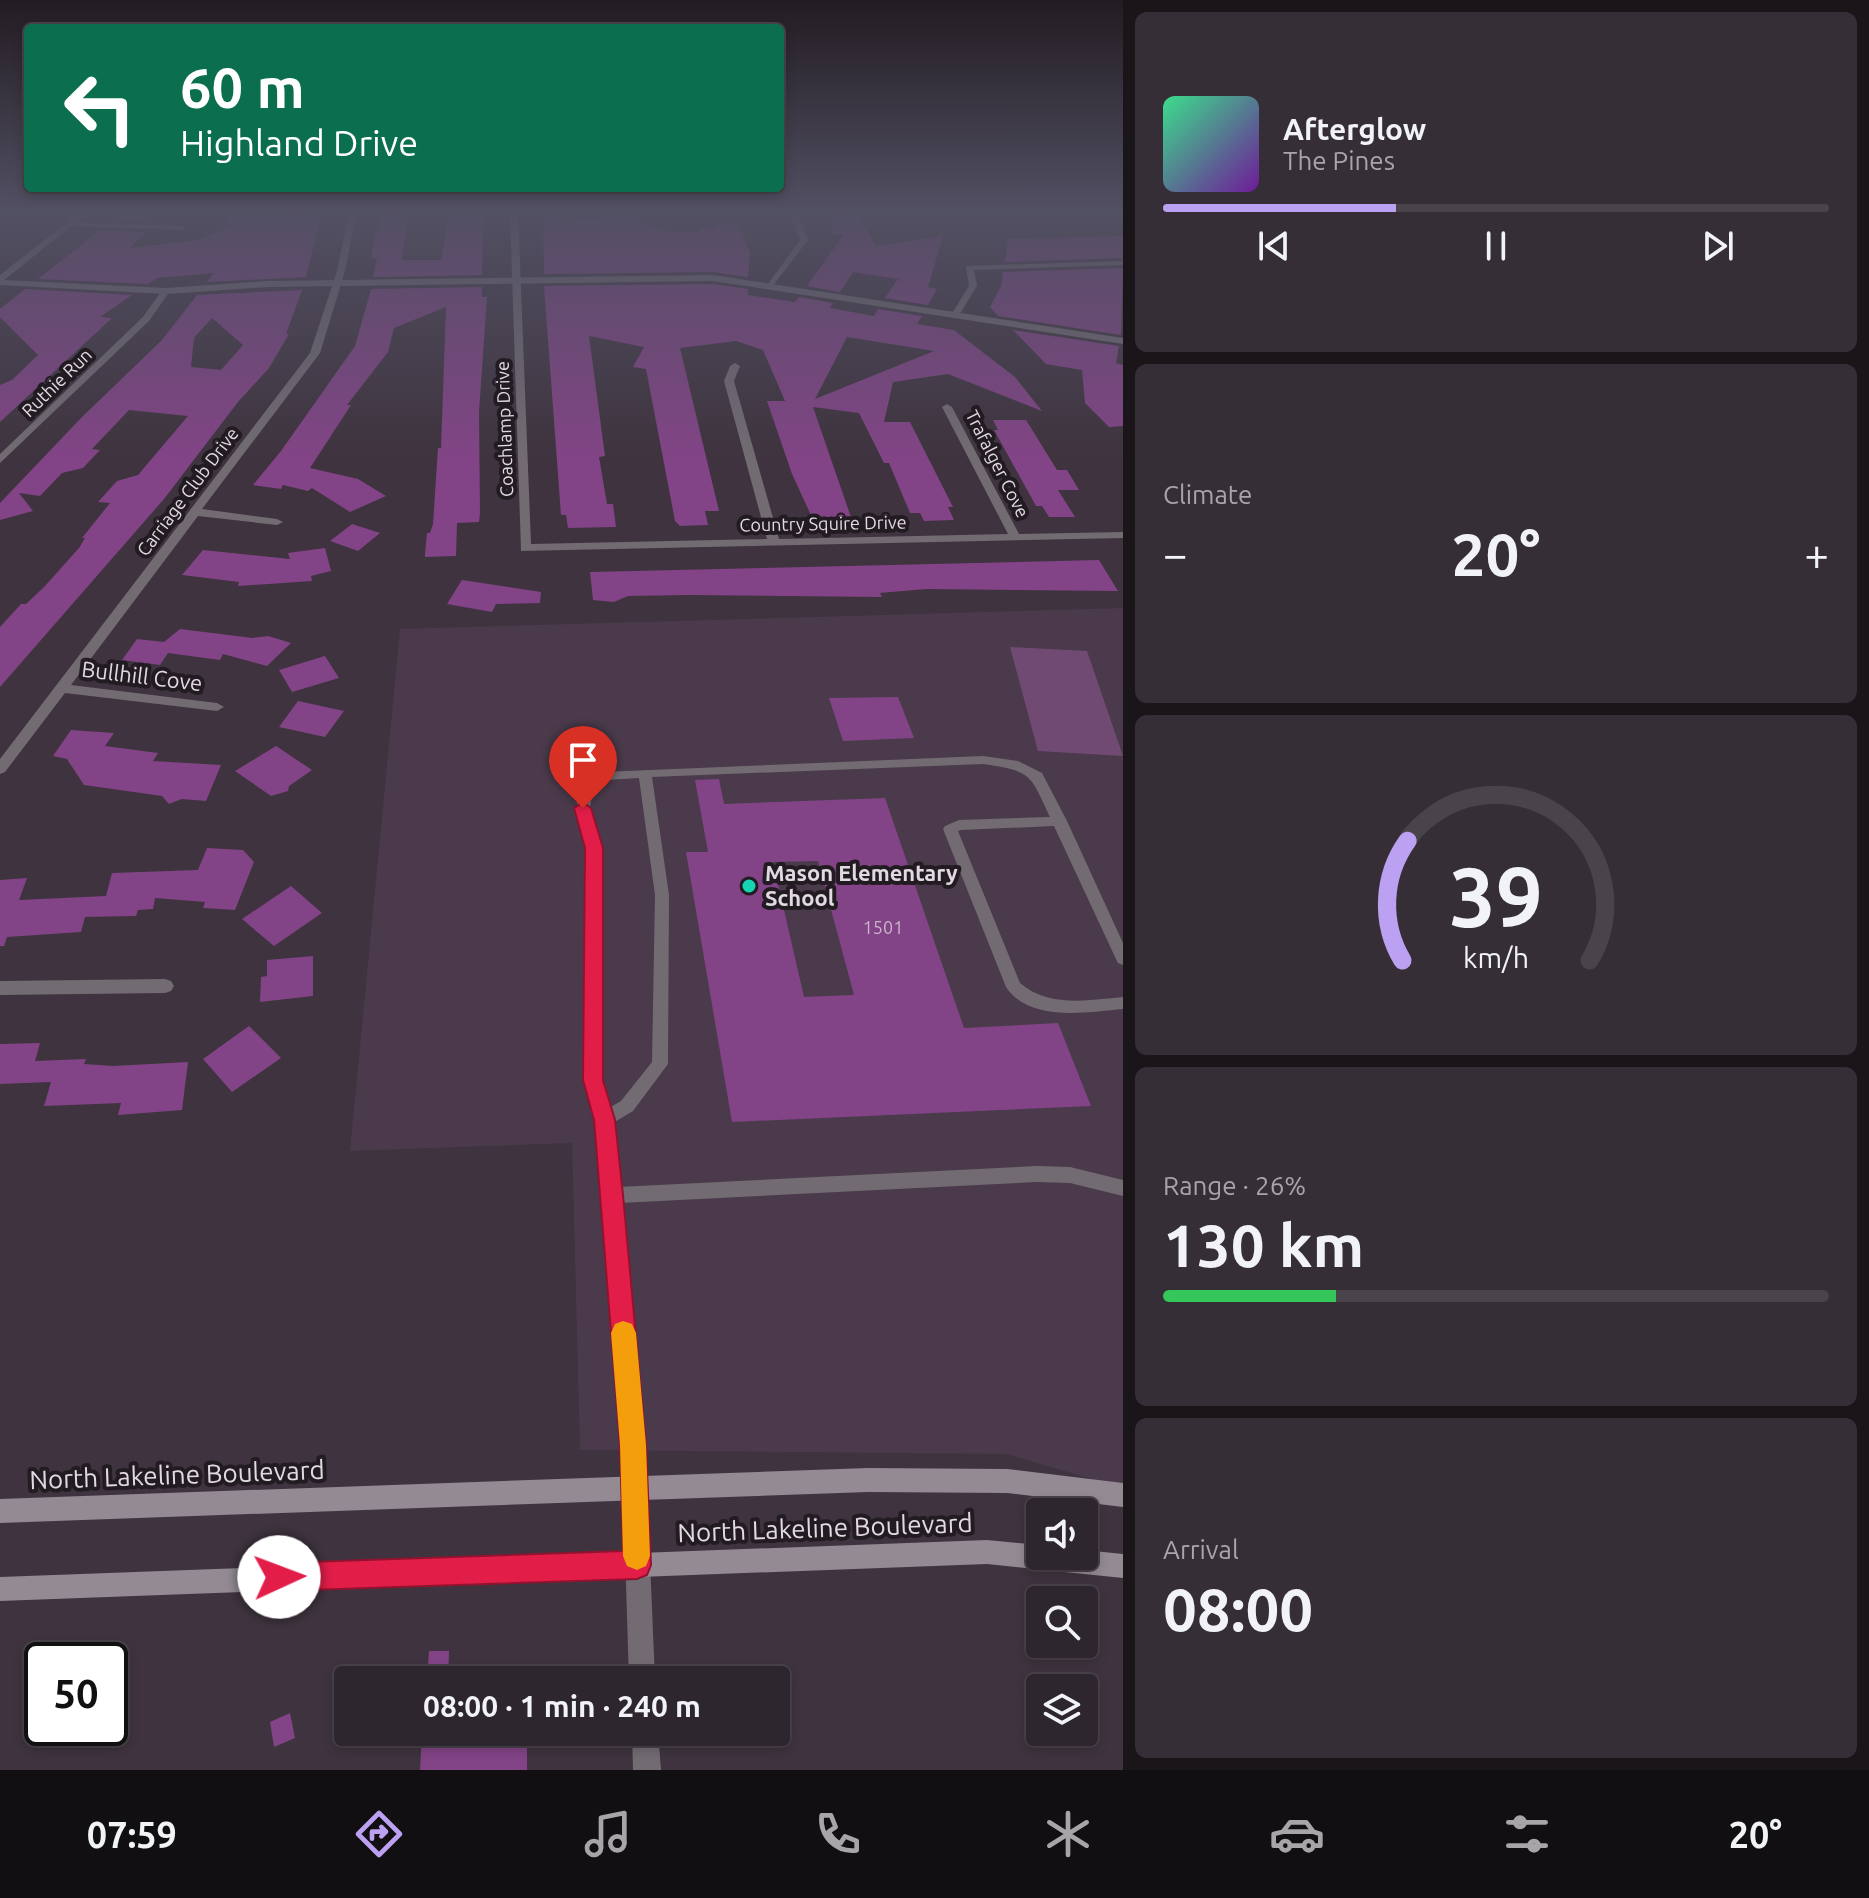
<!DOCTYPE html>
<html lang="en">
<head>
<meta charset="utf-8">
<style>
	:root { --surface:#2e262e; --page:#362e36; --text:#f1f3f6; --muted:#a7a5aa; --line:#49434a; --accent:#bca0f2 }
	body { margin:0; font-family:Ubuntu,sans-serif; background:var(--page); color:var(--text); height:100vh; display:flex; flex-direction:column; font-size:30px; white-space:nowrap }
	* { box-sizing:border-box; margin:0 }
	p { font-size:26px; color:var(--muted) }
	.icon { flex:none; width:44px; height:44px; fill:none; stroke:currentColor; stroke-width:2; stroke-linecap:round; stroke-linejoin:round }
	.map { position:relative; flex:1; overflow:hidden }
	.side { display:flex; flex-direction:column; gap:12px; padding:12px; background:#191519; width:746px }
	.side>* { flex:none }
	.hud { position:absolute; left:24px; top:24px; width:760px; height:168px; border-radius:8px; box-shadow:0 4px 12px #0003,0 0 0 2px var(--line); background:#0b6e4f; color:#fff; overflow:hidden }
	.controls { position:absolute; left:1026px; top:1498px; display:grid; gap:16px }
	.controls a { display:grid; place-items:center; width:72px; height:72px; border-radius:8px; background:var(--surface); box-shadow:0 4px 12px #0003,0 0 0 2px var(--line); font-size:40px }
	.speed { position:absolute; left:24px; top:1642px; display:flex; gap:16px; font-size:40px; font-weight:700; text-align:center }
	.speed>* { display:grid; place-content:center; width:104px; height:104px; border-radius:50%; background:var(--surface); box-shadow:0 4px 12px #0003,0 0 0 2px var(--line); line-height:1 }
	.speed .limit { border:4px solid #111; border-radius:12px; background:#fff; color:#111 }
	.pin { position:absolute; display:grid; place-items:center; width:68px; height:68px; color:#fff; margin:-82px -34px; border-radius:50% 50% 50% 0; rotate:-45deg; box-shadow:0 0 8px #0007 }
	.pin .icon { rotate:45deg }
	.me { position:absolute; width:88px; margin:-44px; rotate:88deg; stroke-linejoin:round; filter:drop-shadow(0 0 6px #0008) }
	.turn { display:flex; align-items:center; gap:28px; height:168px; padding:0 24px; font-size:36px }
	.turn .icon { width:104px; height:104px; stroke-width:2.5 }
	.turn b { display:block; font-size:56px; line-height:68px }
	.big { font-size:60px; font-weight:700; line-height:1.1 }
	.side .tile { flex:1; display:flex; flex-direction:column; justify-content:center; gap:12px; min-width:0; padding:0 28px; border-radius:12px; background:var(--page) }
	.side .dial { align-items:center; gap:0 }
	.dial svg { height:208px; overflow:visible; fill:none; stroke:var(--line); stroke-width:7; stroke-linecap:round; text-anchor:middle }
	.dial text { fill:var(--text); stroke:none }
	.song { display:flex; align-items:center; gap:24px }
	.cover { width:96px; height:96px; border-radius:12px; background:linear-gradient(135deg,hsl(150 70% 55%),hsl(280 70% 35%)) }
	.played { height:8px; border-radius:4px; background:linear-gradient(90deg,var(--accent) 35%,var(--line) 35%) }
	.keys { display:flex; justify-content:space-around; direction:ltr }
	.heat { display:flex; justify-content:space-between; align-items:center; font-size:44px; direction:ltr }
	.charge { height:12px; border-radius:6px; background:linear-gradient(90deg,#34c759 26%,var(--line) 0) }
	.trip { position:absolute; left:334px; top:1666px; width:456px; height:80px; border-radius:8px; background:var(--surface); box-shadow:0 4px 12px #0003,0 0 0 2px var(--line); font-weight:700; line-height:80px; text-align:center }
	.tab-bar { display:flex; height:128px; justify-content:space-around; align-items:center; background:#120f12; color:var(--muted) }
	.tab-bar .icon { width:56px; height:56px }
	.tab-bar .current { color:var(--accent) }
	.tab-bar b { font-size:36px; color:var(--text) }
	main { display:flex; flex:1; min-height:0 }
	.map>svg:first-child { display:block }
	.built { fill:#4a3a4b }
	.green { fill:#714a73 }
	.building { fill:#824486; fill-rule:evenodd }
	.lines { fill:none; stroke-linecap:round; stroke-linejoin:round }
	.service { fill:#726c72; fill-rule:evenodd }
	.minor { fill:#726c72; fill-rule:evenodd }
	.tertiary { fill:#726c72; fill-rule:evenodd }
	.secondary { fill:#938a93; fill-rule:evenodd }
	.route { fill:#e11d48; stroke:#92132f; stroke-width:2 }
	.slow { fill:#f59e0b }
	.poi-dot { fill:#16d5b3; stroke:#221c22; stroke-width:3 }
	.labels { text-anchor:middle; stroke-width:8; stroke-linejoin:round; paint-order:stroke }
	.far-street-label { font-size:18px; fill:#e1dae1; stroke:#221c22 }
	.number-label { font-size:18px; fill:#c9b4ca }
	.street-label { font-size:22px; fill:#e1dae1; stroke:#221c22 }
	.poi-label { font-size:22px; font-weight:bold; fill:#e1dae1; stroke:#221c22; text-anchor:start }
	.near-street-label { font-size:26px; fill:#e1dae1; stroke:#221c22 }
</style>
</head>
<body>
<main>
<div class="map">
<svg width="1123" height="1770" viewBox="0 0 1123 1770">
	<rect width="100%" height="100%" fill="#3e333e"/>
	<path class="built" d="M 1123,608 L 1123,1488 L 1006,1454 L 580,1450 L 572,1143 L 350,1151 L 400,629 Z"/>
	<path class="green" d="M 1010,647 L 1087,651 L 1123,756 L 1038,751 Z"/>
	<g class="building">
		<path d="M 113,212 L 162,212 L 153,222 L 107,220 Z"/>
		<path d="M 216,212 L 321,215 L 306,277 L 207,282 L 214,273 L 157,278 L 148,284 L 38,279 L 100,230 L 145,232 L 130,248 L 198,240 L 232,226 Z"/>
		<path d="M 380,212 L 408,212 L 402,260 L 441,260 L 449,213 L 484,213 L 482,275 L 373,277 L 377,258 L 371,258 Z"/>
		<path d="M 543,212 L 564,212 L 565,222 L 634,215 L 642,223 L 672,232 L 700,232 L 699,228 L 717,228 L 716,224 L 739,224 L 750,253 L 748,277 L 713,272 L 544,274 Z"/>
		<path d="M 833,212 L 856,212 L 876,246 L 943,236 L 928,287 L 937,289 L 928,305 L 885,298 L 898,279 L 853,272 L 840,292 L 807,286 L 844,234 L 832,234 Z"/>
		<path d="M 1123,236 L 1123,258 L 1005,262 L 1008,239 Z"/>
		<path d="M 1123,268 L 1121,335 L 998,316 L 990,307 L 1001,286 L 1003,272 Z"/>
		<path d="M 713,284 L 748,289 L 748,295 L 795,302 L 799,297 L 833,303 L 830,308 L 874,316 L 878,309 L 922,316 L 917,324 L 954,330 L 1015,377 L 1042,411 L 948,374 L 893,382 L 884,422 L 910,422 L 953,507 L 948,507 L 954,520 L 924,521 L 920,513 L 910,513 L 889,463 L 884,463 L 859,413 L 813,407 L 853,523 L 815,524 L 792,474 L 767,401 L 785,401 L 763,350 L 736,341 L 680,348 L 719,511 L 705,511 L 708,525 L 680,526 L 675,521 L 646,369 L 633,367 L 644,347 L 589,336 L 605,456 L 599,457 L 607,504 L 613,504 L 616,527 L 568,528 L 566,515 L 561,515 L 544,286 ZM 847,337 L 934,351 L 815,399 Z"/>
		<path d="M 482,287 L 482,297 L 487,297 L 479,412 L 480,514 L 479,522 L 457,523 L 456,556 L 425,557 L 425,554 L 427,533 L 430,533 L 433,524 L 438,448 L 441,448 L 446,307 L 394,328 L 388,352 L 347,405 L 351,405 L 310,468 L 358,479 L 386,496 L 350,512 L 312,488 L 308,491 L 283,485 L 281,489 L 253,485 L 281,451 L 355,346 L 371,289 Z"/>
		<path d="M 25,289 L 132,295 L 100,317 L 112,318 L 0,422 L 0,385 L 12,380 L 38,355 L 0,317 L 0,309 Z"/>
		<path d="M 302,290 L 286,334 L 289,334 L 269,368 L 238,402 L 164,499 L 0,687 L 0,627 L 21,604 L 26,604 L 45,586 L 79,548 L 85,538 L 82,538 L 110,503 L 98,502 L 117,481 L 138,475 L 188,416 L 129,410 L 92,449 L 100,450 L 83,468 L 62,473 L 40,496 L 19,493 L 33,511 L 0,520 L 0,503 L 82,417 L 162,340 L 197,295 ZM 212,318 L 243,345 L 221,370 L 191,367 L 194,338 Z"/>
		<path d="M 1013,330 L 1119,346 L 1116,363 L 1123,365 L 1123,426 L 1109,427 L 1085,403 L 1082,370 L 1046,364 Z"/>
		<path d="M 993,420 L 1026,420 L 1057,470 L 1067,470 L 1079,490 L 1058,490 L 1075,517 L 1049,517 L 1042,506 L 1036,506 L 994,430 L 998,430 Z"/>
		<path d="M 352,524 L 380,533 L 358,551 L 330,541 Z"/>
		<path d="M 325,548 L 331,571 L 311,576 L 312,581 L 238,586 L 239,582 L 182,575 L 203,550 L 290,559 L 288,553 Z"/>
		<path d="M 1099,560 L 1118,591 L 926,589 L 880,593 L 882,597 L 688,595 L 628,596 L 614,602 L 593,600 L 590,572 Z"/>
		<path d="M 462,580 L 541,592 L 540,603 L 496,604 L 492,612 L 447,604 Z"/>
		<path d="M 180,629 L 253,638 L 268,636 L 291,643 L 267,666 L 223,654 L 220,660 L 168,653 L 160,665 L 122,660 L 137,639 L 164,642 Z"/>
		<path d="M 325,656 L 339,678 L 292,692 L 279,670 Z"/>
		<path d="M 898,697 L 914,738 L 843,741 L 829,698 Z"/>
		<path d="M 298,701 L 344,711 L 325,737 L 279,727 Z"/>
		<path d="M 71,730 L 114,733 L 105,746 L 158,753 L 153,761 L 221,765 L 206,801 L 182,799 L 169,804 L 162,796 L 84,785 L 67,759 L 53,756 Z"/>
		<path d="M 276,746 L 312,770 L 289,786 L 288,791 L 271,796 L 235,771 Z"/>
		<path d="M 719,779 L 724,804 L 885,798 L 964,1028 L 1058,1023 L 1091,1106 L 732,1122 L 686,852 L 708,852 L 695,780 ZM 818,861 L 854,995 L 804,997 L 773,862 Z"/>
		<path d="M 207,848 L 243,850 L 254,862 L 235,910 L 203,908 L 205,902 L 155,898 L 153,909 L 138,910 L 136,916 L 85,917 L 81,932 L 7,937 L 4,946 L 0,946 L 0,880 L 27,878 L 19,900 L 106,896 L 112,873 L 198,870 Z"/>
		<path d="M 291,886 L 322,913 L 274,946 L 242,919 Z"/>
		<path d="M 313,956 L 313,996 L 260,1002 L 261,977 L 267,976 L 267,960 Z"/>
		<path d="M 249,1026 L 281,1058 L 232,1092 L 203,1059 Z"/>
		<path d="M 40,1043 L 35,1061 L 86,1059 L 84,1064 L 113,1066 L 188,1062 L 182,1110 L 118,1115 L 121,1103 L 44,1106 L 51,1082 L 0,1084 L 0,1044 Z"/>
		<path d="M 429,1651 L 449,1651 L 448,1680 L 427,1680 Z"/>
		<path d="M 290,1713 L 295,1738 L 274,1747 L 270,1722 Z"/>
		<path d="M 422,1732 L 510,1732 L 509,1744 L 527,1744 L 527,1770 L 420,1770 Z"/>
	</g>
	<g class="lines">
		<path class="service" d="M 983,756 L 1018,761 L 1042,773 L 1067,821 L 1123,943 L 1123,965 L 1118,963 L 1116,959 L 1054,826 L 961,830 L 958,831 L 1020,983 C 1049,1008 1088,1000 1123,997 L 1123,1009 C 1087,1012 1030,1023 1006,987 L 943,829 L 945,826 L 959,820 L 1050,817 C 1030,774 1032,771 983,764 L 652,777 L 669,895 L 668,1064 L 633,1111 L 613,1123 L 618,1187 L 1036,1166 L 1070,1167 L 1123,1180 L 1123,1196 L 1070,1183 L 1036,1182 L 620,1203 L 645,1489 L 642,1496 L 635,1499 L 628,1496 L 625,1489 L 596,1120 L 585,1080 L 587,848 L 576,808 L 581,788 L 603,772 ZM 639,778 L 655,895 L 652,1062 L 621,1101 L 609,1108 L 601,1080 L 601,848 L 590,808 L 593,790 L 606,780 Z"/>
		<g class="minor">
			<path d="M 349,212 L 357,212 L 345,271 L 320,353 L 202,509 L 277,519 L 283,522 L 277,525 L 198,516 L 71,685 L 217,703 L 224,707 L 217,711 L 65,693 L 5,772 L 0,774 L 0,759 L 310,353 L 337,271 Z"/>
			<path d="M 510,212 L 518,212 L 531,544 L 767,539 L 724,381 L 730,366 L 735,363 L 740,366 L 734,381 L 779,539 L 1008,534 L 942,407 L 947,404 L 952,407 L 1019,534 L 1123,532 L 1123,538 L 521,551 Z"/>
			<path d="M 677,212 L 798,212 L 808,240 L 772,287 L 768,284 L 800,240 L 791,215 L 680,216 Z"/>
			<path d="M 69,222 L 181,226 L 185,228 L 181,230 L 72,226 Z"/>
			<path d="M 1123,261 L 1123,265 L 974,270 L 977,286 L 958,317 L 951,315 L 969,286 L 966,266 Z"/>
			<path d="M 163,289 L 170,291 L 149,321 L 0,463 L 0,454 L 143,317 Z"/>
			<path d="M 165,979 L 171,981 L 174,986 L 171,991 L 165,993 L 0,995 L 0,981 Z"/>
			<path d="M 635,1477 L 643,1481 L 647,1489 L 655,1680 L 629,1680 L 623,1489 L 627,1481 Z"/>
			<path d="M 632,1732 L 658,1732 L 661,1770 L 633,1770 Z"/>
		</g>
		<path class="tertiary" d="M 80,212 L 89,212 L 4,280 L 166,288 L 267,281 L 713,275 L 1123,338 L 1123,344 L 713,281 L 267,287 L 166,294 L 0,285 L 0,275 Z"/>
		<g class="secondary">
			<path d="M 868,1468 L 1007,1469 L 1123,1483 L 1123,1507 L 1007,1493 L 868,1492 L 0,1523 L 0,1499 Z"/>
			<path d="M 987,1540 L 1040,1545 L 1040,1556 L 1084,1556 L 1084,1550 L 1123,1554 L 1123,1578 L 987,1564 L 0,1601 L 0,1577 Z"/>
		</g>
	</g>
	<linearGradient id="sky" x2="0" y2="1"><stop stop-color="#221c22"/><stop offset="0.46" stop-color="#525063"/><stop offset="1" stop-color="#525063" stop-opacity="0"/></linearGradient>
	<rect width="1123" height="460" fill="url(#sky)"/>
	<path class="route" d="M 583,802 L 591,808 L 603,848 L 603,1080 L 615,1120 L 623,1195 L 646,1445 L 651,1565 L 647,1575 L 637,1579 L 279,1591 L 269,1587 L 265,1577 L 269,1567 L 279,1563 L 623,1551 L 620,1445 L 594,1120 L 583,1080 L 585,848 L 574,808 Z"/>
	<path class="slow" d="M 623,1321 L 632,1324 L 636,1333 L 646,1445 L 650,1556 L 646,1566 L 637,1570 L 627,1566 L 623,1556 L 620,1445 L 611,1333 L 615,1324 Z"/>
	<circle class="poi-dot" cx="749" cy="886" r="8"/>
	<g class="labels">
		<g class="far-street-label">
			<text transform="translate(57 383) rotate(-44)" y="6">Ruthie Run</text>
			<text transform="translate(505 429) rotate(-92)" y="6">Coachlamp Drive</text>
			<text transform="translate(997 464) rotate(63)" y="6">Trafalger Cove</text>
			<text transform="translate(188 492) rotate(-53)" y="6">Carriage Club Drive</text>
			<text transform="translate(823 524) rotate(-1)" y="6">Country Squire Drive</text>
		</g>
		<g class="number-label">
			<text x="883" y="934">1501</text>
		</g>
		<g class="street-label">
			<text transform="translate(142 676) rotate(7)" y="8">Bullhill Cove</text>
		</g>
		<g class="poi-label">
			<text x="765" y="881">Mason Elementary<tspan x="765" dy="25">School</tspan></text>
		</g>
		<g class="near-street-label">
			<text transform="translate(177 1475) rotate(-2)" y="9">North Lakeline Boulevard</text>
			<text transform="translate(825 1528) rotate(-2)" y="9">North Lakeline Boulevard</text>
		</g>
	</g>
</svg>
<div class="controls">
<a><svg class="icon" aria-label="sound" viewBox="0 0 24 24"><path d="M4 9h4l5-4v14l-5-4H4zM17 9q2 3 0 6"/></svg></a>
<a><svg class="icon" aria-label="search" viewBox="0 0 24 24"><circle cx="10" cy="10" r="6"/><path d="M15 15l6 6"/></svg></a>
<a><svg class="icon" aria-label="layers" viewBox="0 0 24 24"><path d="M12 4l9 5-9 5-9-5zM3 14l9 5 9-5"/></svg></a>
</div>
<div class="speed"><div class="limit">50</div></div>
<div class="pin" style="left:583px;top:808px;background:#d93025"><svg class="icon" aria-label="arrive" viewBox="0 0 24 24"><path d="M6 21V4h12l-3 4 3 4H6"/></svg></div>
<svg class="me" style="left:279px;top:1577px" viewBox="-20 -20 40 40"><circle r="19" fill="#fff"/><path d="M0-13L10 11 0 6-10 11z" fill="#e11d48"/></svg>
<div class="trip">08:00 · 1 min · 240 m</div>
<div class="hud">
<div class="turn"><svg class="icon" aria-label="left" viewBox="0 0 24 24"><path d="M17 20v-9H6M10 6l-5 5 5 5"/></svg><div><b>60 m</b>Highland Drive</div></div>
</div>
</div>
<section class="side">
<div class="tile">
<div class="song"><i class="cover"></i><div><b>Afterglow</b><p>The Pines</p></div></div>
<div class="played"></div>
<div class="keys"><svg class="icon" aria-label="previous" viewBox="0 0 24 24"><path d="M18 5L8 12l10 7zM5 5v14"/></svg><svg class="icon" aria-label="pause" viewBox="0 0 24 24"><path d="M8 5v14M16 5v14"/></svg><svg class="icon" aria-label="next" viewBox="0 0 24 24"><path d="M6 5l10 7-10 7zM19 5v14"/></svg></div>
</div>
<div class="tile"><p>Climate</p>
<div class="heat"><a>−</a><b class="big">20°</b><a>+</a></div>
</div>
<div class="tile dial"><svg viewBox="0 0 100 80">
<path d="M14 69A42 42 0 1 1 86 69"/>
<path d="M14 69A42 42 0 0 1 16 23" stroke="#bca0f2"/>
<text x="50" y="56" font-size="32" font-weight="700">39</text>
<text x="50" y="72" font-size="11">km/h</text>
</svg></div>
<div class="tile"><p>Range · 26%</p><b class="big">130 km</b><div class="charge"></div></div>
<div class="tile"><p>Arrival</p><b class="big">08:00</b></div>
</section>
</main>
<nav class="tab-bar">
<b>07:59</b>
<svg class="icon current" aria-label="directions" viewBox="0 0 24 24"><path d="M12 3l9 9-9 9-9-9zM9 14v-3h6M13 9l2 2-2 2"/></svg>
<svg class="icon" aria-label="music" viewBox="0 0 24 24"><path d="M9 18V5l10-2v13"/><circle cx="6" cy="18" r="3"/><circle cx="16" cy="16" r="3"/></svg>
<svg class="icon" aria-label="phone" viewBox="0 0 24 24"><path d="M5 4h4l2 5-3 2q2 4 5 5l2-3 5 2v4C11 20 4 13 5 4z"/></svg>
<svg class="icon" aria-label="climate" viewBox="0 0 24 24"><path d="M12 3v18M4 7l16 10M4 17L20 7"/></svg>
<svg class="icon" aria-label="car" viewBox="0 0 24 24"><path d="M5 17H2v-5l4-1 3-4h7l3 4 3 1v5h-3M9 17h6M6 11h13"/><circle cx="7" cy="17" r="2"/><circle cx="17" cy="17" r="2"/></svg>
<svg class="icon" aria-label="filters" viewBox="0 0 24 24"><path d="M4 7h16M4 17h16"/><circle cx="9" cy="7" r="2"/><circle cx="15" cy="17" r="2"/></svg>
<b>20°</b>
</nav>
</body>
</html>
